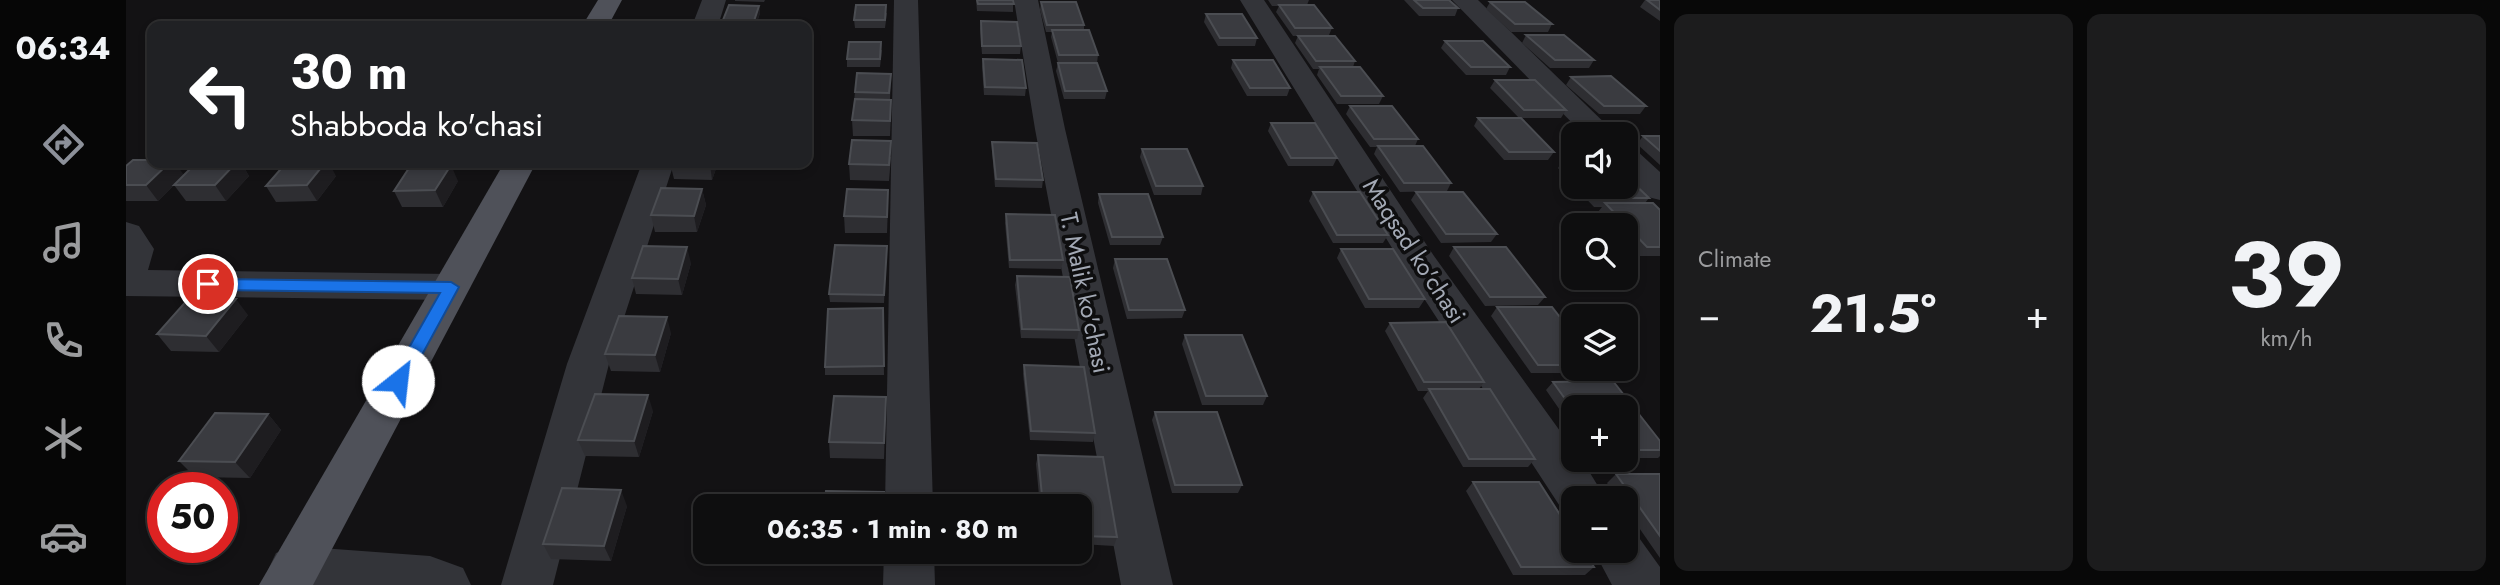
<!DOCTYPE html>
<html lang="en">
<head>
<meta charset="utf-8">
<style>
	:root { --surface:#0e0e0f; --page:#1c1c1d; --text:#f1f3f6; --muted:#9b9c9e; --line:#2e2e2f; --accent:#8c9099 }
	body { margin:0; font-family:Jost,sans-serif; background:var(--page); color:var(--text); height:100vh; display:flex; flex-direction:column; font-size:26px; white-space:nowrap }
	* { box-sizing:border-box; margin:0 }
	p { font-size:23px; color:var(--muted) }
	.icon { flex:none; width:38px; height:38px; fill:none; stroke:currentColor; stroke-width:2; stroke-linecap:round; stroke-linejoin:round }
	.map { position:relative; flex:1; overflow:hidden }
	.details { display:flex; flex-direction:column; gap:14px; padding:14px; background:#080808; width:840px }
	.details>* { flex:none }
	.banner { position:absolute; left:21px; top:21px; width:665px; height:147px; border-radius:14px; box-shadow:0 4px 10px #0003,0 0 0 2px var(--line); background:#202124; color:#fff; overflow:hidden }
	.fabs { position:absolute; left:1435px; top:122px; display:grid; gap:14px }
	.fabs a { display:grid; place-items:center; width:77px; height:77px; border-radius:14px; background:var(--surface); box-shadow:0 4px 10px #0003,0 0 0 2px var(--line); font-size:35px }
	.speed { position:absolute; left:21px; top:472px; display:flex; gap:14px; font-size:35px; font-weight:700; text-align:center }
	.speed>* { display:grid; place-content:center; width:91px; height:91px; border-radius:50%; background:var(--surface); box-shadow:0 4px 10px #0003,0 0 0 2px var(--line); line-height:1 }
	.speed .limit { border:10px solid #d22; background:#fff; color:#111 }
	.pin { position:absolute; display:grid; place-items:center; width:60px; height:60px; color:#fff; margin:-30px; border:4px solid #fff; border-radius:50%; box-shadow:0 2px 7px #0007 }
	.me { position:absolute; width:77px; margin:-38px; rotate:29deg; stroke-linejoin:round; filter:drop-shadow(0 0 5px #0008) }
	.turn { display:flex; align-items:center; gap:24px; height:147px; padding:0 28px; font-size:32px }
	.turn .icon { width:91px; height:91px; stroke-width:2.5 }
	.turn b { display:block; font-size:49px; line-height:60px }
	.big { font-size:52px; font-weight:700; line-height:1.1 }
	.details .tile { flex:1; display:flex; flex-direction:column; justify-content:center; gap:10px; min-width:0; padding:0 24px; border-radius:14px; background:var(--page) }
	.details .dial { align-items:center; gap:0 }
	.dial b { font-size:91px; line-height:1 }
	.heat { display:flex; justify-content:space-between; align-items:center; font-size:38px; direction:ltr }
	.details .tiles { flex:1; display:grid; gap:14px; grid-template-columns:repeat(2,1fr) }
	.trip { position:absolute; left:567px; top:494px; width:399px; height:70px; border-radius:14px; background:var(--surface); box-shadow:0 4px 10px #0003,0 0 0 2px var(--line); font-weight:700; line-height:70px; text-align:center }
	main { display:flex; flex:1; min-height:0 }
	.dock { display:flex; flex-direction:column; width:126px; justify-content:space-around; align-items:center; background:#060606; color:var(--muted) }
	.dock .icon { width:49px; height:49px }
	.dock .current { color:var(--accent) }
	.dock b { font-size:32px; color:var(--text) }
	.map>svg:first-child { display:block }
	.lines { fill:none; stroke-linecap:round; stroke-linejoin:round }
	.minor { fill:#333439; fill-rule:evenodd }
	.major { fill:#4f5159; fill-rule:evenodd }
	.wall { fill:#2e2e32 }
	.shaded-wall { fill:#1e1d20 }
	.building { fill:#3a3b40; stroke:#4b4d52; stroke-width:2 }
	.route { fill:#1a73e8; stroke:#114b97; stroke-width:2 }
	.labels { text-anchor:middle; stroke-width:7; stroke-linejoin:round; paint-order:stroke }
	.street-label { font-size:24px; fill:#a3a9b5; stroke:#0e0e0f }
</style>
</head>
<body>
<main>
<nav class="dock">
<b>06:34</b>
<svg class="icon current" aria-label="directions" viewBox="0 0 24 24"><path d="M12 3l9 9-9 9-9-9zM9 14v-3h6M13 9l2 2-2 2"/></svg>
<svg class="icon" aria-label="music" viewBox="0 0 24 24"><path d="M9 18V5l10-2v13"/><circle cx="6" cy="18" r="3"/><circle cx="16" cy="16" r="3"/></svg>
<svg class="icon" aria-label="phone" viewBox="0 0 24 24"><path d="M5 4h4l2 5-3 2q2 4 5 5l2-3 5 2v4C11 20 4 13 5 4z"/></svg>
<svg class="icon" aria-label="climate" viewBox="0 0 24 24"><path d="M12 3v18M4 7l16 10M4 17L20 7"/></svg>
<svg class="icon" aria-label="car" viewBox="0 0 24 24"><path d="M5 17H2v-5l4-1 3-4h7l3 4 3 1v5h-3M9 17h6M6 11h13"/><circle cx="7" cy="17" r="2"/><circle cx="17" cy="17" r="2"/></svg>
</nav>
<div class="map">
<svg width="1534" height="585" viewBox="0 0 1534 585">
	<rect width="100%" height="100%" fill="#131214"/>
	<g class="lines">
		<g class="minor">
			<path d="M 576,0 L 600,0 L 592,26 L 566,26 Z"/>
			<path d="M 768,0 L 792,0 L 807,506 L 759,506 Z"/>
			<path d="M 888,0 L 912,0 L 939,129 L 1047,585 L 995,585 L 909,129 Z"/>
			<path d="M 1114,0 L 1138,0 L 1308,256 L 1447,449 L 1447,460 L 1456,460 L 1480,499 L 1447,499 L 1447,517 L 1439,514 L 1282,274 Z"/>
			<path d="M 1326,0 L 1352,0 L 1491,135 L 1458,135 Z"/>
			<path d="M 1500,148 L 1511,151 L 1534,172 L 1534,200 L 1522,197 L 1500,176 Z"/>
			<path d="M 516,163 L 548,163 L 483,364 L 427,585 L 375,585 L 441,364 Z"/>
			<path d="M 0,222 L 13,226 L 28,249 L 22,270 L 325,274 L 339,278 L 344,287 L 339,296 L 325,300 L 0,296 Z"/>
			<path d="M 1500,531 L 1511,535 L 1534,567 L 1534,585 L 1486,585 L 1468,551 L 1500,551 Z"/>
			<path d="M 168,546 L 304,556 L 337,568 L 345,585 L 149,585 L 142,570 L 150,553 Z"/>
			<path d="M 758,551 L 808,551 L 809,585 L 757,585 Z"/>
		</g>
		<g class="major">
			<path d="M 472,0 L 496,0 L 482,26 L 456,26 Z"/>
			<path d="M 378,163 L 410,163 L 187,585 L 133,585 Z"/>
		</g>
	</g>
	<g class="wall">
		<path d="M 609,0 L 639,0 L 638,2 L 609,1 Z"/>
		<path d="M 850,0 L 887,0 L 887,12 L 851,11 Z"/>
		<path d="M 1142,0 L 1183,0 L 1181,5 L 1206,28 L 1203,35 L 1167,36 L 1150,12 L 1153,6 L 1146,6 Z"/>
		<path d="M 1278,0 L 1323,0 L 1332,8 L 1329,16 L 1293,16 Z"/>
		<path d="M 1519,0 L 1534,0 L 1534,21 L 1514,7 Z"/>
		<path d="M 915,2 L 958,25 L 958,30 L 972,55 L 971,63 L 932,63 L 925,37 L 926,32 L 920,32 L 914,10 Z"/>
		<path d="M 1364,2 L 1426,24 L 1422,32 L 1385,32 L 1360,9 Z"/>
		<path d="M 633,6 L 634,13 L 630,26 L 598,26 L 597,20 Z"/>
		<path d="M 761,13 L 759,28 L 729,28 L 728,20 Z"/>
		<path d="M 1080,14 L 1131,38 L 1129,46 L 1092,46 L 1078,22 Z"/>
		<path d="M 855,21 L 895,46 L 894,54 L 856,54 L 854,29 Z"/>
		<path d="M 1400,35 L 1468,60 L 1463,68 L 1424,68 L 1396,43 Z"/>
		<path d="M 1172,36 L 1229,61 L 1227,67 L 1257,96 L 1253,104 L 1211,104 L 1191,75 L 1193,69 L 1187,69 L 1169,43 Z"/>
		<path d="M 1319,41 L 1384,67 L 1380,75 L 1340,75 L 1315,48 Z"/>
		<path d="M 756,50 L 754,67 L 721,67 L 721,59 Z"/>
		<path d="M 857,59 L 900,88 L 899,96 L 858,95 L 856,67 Z"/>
		<path d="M 1107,60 L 1164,88 L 1161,96 L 1121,96 L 1105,68 Z"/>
		<path d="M 932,63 L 981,91 L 979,99 L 938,99 L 930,71 Z"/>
		<path d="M 765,74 L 764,100 L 765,100 L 765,115 L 764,136 L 727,136 L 726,120 L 729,92 Z"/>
		<path d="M 1445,77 L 1520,106 L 1514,114 L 1473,114 L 1440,85 Z"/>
		<path d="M 1369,80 L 1440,110 L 1435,118 L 1395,118 L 1428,152 L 1422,160 L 1378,160 L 1348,126 L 1352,118 L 1393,118 L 1364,88 Z"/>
		<path d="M 1224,106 L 1292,139 L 1289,146 L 1325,183 L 1321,191 L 1274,192 L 1248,154 L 1251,147 L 1244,147 L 1220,114 Z"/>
		<path d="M 1145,123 L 1211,158 L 1207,166 L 1162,166 L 1142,131 Z"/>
		<path d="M 1517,136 L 1534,136 L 1534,165 L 1511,144 Z"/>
		<path d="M 866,142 L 917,180 L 916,188 L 869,187 L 866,151 Z"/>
		<path d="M 1016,149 L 1077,186 L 1075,195 L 1028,195 L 1014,157 Z"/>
		<path d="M 765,157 L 763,181 L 724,180 L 723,164 Z"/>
		<path d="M 1437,160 L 1447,160 L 1447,185 L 1432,168 Z"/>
		<path d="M 70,163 L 115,163 L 123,176 L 100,201 L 60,201 L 48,185 Z"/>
		<path d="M 544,163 L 592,163 L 586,180 L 548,179 Z"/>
		<path d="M 0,166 L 58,175 L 32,201 L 0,201 Z"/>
		<path d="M 210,176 L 191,201 L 150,202 L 140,186 Z"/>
		<path d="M 332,181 L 317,207 L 276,207 L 268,191 Z"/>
		<path d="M 1449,187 L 1500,187 L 1523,198 L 1519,203 L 1534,210 L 1534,256 L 1514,256 L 1500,241 L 1500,226 L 1485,226 L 1472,212 L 1476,207 L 1468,207 Z"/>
		<path d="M 576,189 L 580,205 L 571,232 L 529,232 L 525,215 Z"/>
		<path d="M 1187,192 L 1262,235 L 1257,243 L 1207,243 L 1183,201 Z"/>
		<path d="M 1290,192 L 1371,234 L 1365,242 L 1315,243 L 1285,200 Z"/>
		<path d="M 973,194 L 1037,237 L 1034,245 L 984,245 L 972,203 Z"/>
		<path d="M 762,206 L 761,233 L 719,233 L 718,216 Z"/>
		<path d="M 880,214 L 937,260 L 935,269 L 883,268 L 879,223 Z"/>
		<path d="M 761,246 L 758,303 L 704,302 L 703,294 Z"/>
		<path d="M 1328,247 L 1419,297 L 1412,305 L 1359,306 L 1323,256 Z"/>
		<path d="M 1215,249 L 1299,299 L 1293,308 L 1239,308 L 1211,258 Z"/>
		<path d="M 989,259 L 1059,310 L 1056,318 L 1001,319 L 987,268 Z"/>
		<path d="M 565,263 L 556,295 L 510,294 L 506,278 Z"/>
		<path d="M 891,276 L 953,330 L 951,339 L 895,338 L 889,285 Z"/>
		<path d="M 1371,307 L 1447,334 L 1447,369 L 1467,369 L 1464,373 L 1405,373 L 1365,316 Z"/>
		<path d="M 757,308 L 758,375 L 699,375 L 699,367 Z"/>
		<path d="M 122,315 L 93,352 L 45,351 L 31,334 Z"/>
		<path d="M 1264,323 L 1358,382 L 1353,389 L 1409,459 L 1402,467 L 1337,467 L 1297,398 L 1302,391 L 1292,391 L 1259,331 Z"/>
		<path d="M 545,333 L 534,372 L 485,371 L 479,354 Z"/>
		<path d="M 1059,335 L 1141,396 L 1137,405 L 1076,405 L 1056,344 Z"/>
		<path d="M 898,365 L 969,433 L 967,442 L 904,440 L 897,374 Z"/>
		<path d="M 1487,381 L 1534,441 L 1534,456 L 1532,458 L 1500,458 L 1500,408 L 1447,408 L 1447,429 L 1420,390 L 1427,382 Z"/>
		<path d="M 760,397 L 758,459 L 704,458 L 703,442 Z"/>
		<path d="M 527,411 L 513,457 L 459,456 L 452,440 Z"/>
		<path d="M 1029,412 L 1116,485 L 1112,493 L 1046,493 L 1026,420 Z"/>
		<path d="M 142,414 L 155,430 L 124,478 L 69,477 L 53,461 Z"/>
		<path d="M 912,455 L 991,537 L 988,546 L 954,544 L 954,506 L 914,506 L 910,464 Z"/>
		<path d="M 1490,474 L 1534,474 L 1534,558 L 1500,509 L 1500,499 L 1492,499 L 1481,483 Z"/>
		<path d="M 1347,482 L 1468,567 L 1459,575 L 1387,575 L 1340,491 Z"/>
		<path d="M 501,506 L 485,561 L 425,559 L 417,544 Z"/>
		<path d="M 695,551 L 757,551 L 756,563 L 696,562 Z"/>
	</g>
	<g class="shaded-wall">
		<path d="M 633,6 L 634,13 L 629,26 L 628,21 Z"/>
		<path d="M 43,163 L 49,163 L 58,175 L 32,201 L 20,185 Z"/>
		<path d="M 110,163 L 115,163 L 123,176 L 100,201 L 89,185 Z"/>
		<path d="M 199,163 L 203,163 L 210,176 L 191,201 L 181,185 Z"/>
		<path d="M 584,163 L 592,163 L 586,180 L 584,164 Z"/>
		<path d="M 325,165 L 332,181 L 317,207 L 309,190 Z"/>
		<path d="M 576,189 L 580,205 L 571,232 L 568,216 Z"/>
		<path d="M 561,247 L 565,263 L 556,295 L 552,279 Z"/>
		<path d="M 110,299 L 122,315 L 93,352 L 80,336 Z"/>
		<path d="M 541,317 L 545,333 L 534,372 L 529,355 Z"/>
		<path d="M 522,395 L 527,411 L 513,457 L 508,441 Z"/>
		<path d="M 760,397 L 760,413 L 758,459 L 758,443 Z"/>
		<path d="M 142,414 L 155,430 L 124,478 L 109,462 Z"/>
		<path d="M 495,490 L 501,506 L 485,561 L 478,546 Z"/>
	</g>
	<g class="building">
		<path d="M 851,0 L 887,0 L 888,4 L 852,4 Z"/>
		<path d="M 1288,0 L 1323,0 L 1332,8 L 1297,8 Z"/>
		<path d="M 1521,0 L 1534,0 L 1534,10 Z"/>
		<path d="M 915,2 L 950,2 L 958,25 L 921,25 Z"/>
		<path d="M 1364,2 L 1399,2 L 1426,24 L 1389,24 Z"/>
		<path d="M 603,5 L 633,6 L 628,21 L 597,20 Z"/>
		<path d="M 730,5 L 760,5 L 759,20 L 728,20 Z"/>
		<path d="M 1153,5 L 1188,5 L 1206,28 L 1169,28 Z"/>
		<path d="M 1080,14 L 1116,14 L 1131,38 L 1094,38 Z"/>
		<path d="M 855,21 L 891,22 L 895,46 L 856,46 Z"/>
		<path d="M 926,30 L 963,30 L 972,55 L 933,55 Z"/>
		<path d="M 1400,35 L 1438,35 L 1468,60 L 1429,60 Z"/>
		<path d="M 1172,36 L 1209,36 L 1229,61 L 1190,61 Z"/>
		<path d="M 1319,41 L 1357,41 L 1384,67 L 1345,67 Z"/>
		<path d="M 723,42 L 755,42 L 754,59 L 721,59 Z"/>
		<path d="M 857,59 L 896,60 L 900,88 L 859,87 Z"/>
		<path d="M 1107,60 L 1147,60 L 1164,88 L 1124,88 Z"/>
		<path d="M 932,63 L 971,63 L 981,91 L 939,91 Z"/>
		<path d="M 1194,67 L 1234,67 L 1257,96 L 1215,96 Z"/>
		<path d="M 731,73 L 765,74 L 763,93 L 729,92 Z"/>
		<path d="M 1485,76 L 1520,106 L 1478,106 L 1445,77 Z"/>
		<path d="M 1369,80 L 1409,80 L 1440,110 L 1398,110 Z"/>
		<path d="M 729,99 L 765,100 L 764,121 L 726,120 Z"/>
		<path d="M 1224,106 L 1266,106 L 1292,139 L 1248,139 Z"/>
		<path d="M 1352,118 L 1395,118 L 1428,152 L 1383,152 Z"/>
		<path d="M 1145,123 L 1189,123 L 1211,158 L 1165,158 Z"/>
		<path d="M 1517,136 L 1534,136 L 1534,151 Z"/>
		<path d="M 726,140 L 765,141 L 763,165 L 723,164 Z"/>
		<path d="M 866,142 L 911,143 L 917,180 L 870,179 Z"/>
		<path d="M 1252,146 L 1297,146 L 1325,183 L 1278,183 Z"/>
		<path d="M 1016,149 L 1061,149 L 1077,186 L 1030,186 Z"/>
		<path d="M 7,160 L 26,160 L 26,163 L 43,163 L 20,185 L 0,185 L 0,166 Z"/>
		<path d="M 1437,160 L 1447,160 L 1447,170 Z"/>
		<path d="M 70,163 L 110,163 L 89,185 L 48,185 Z"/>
		<path d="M 160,163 L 199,163 L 181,185 L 140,186 Z"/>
		<path d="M 544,163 L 584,163 L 584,164 Z"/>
		<path d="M 285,165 L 325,165 L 309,190 L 268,191 Z"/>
		<path d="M 1500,176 L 1523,198 L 1474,198 L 1463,187 L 1500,187 Z"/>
		<path d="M 535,188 L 576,189 L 568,216 L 525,215 Z"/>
		<path d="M 721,189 L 762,190 L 761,217 L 718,216 Z"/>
		<path d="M 1187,192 L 1234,192 L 1262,235 L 1211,235 Z"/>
		<path d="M 1290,192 L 1337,192 L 1371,234 L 1320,234 Z"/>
		<path d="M 973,194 L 1022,194 L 1037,237 L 986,237 Z"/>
		<path d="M 1479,203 L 1527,203 L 1534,210 L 1534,247 L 1521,247 Z"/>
		<path d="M 880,214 L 929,215 L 937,260 L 884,260 Z"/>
		<path d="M 709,245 L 761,246 L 758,295 L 703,294 Z"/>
		<path d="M 517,246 L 561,247 L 552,279 L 506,278 Z"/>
		<path d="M 1328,247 L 1380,247 L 1419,297 L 1364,297 Z"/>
		<path d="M 1215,249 L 1267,249 L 1299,299 L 1243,299 Z"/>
		<path d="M 989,259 L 1041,259 L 1059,310 L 1003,310 Z"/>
		<path d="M 891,276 L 944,277 L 953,330 L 896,329 Z"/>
		<path d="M 63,298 L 110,299 L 80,336 L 31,334 Z"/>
		<path d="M 1371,307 L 1426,307 L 1447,334 L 1447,365 L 1412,365 Z"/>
		<path d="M 757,308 L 758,366 L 699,367 L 702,309 Z"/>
		<path d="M 493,316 L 541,317 L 529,355 L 479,354 Z"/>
		<path d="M 1320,322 L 1358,382 L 1298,382 L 1264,323 Z"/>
		<path d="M 1059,335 L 1116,335 L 1141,396 L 1080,396 Z"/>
		<path d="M 898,365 L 958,367 L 969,433 L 905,431 Z"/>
		<path d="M 1487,381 L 1534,441 L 1534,450 L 1500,450 L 1500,408 L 1447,408 L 1447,410 L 1427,382 Z"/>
		<path d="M 1303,389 L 1364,389 L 1409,459 L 1343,459 Z"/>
		<path d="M 469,394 L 522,395 L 508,441 L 452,440 Z"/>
		<path d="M 708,396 L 760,397 L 758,443 L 703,442 Z"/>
		<path d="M 1029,412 L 1091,412 L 1116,485 L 1049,485 Z"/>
		<path d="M 89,413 L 142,414 L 109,462 L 53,461 Z"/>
		<path d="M 912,455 L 977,457 L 991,537 L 954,536 L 954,506 L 917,506 Z"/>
		<path d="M 1490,474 L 1534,474 L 1534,536 Z"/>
		<path d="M 1347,482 L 1413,482 L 1447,535 L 1447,551 L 1458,551 L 1468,567 L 1395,567 Z"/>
		<path d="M 436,488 L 495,490 L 478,546 L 417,544 Z"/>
		<path d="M 700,491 L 758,492 L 757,506 L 698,506 Z"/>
	</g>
	<path class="route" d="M 82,279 L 325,282 L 333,287 L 279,386 L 266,386 L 264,381 L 314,293 L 82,290 L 74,284 Z"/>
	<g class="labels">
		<g class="street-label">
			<text transform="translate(1288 251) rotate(57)" y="8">Maqsad ko'chasi</text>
			<text transform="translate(959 293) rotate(78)" y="8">T. Malik ko'chasi</text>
		</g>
	</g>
</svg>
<div class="fabs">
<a><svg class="icon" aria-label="sound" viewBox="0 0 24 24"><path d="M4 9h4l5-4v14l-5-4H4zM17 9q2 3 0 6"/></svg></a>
<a><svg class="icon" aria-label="search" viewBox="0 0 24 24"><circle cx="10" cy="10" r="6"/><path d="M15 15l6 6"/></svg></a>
<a><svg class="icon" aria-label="layers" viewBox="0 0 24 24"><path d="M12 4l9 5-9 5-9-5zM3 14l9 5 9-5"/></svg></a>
<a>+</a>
<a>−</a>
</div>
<div class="speed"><div class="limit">50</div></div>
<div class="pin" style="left:82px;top:284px;background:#d93025"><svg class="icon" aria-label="arrive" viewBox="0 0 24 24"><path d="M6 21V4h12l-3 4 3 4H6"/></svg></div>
<svg class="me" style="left:272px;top:381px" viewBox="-20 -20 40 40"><circle r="19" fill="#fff"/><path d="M0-13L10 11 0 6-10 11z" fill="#1a73e8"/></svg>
<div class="trip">06:35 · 1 min · 80 m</div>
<div class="banner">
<div class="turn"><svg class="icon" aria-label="left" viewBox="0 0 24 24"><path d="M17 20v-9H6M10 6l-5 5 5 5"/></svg><div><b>30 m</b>Shabboda ko'chasi</div></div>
</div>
</div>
<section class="details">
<div class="tiles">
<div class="tile"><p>Climate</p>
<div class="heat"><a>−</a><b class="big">21.5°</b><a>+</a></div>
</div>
<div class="tile dial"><b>39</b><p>km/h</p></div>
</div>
</section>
</main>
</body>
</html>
